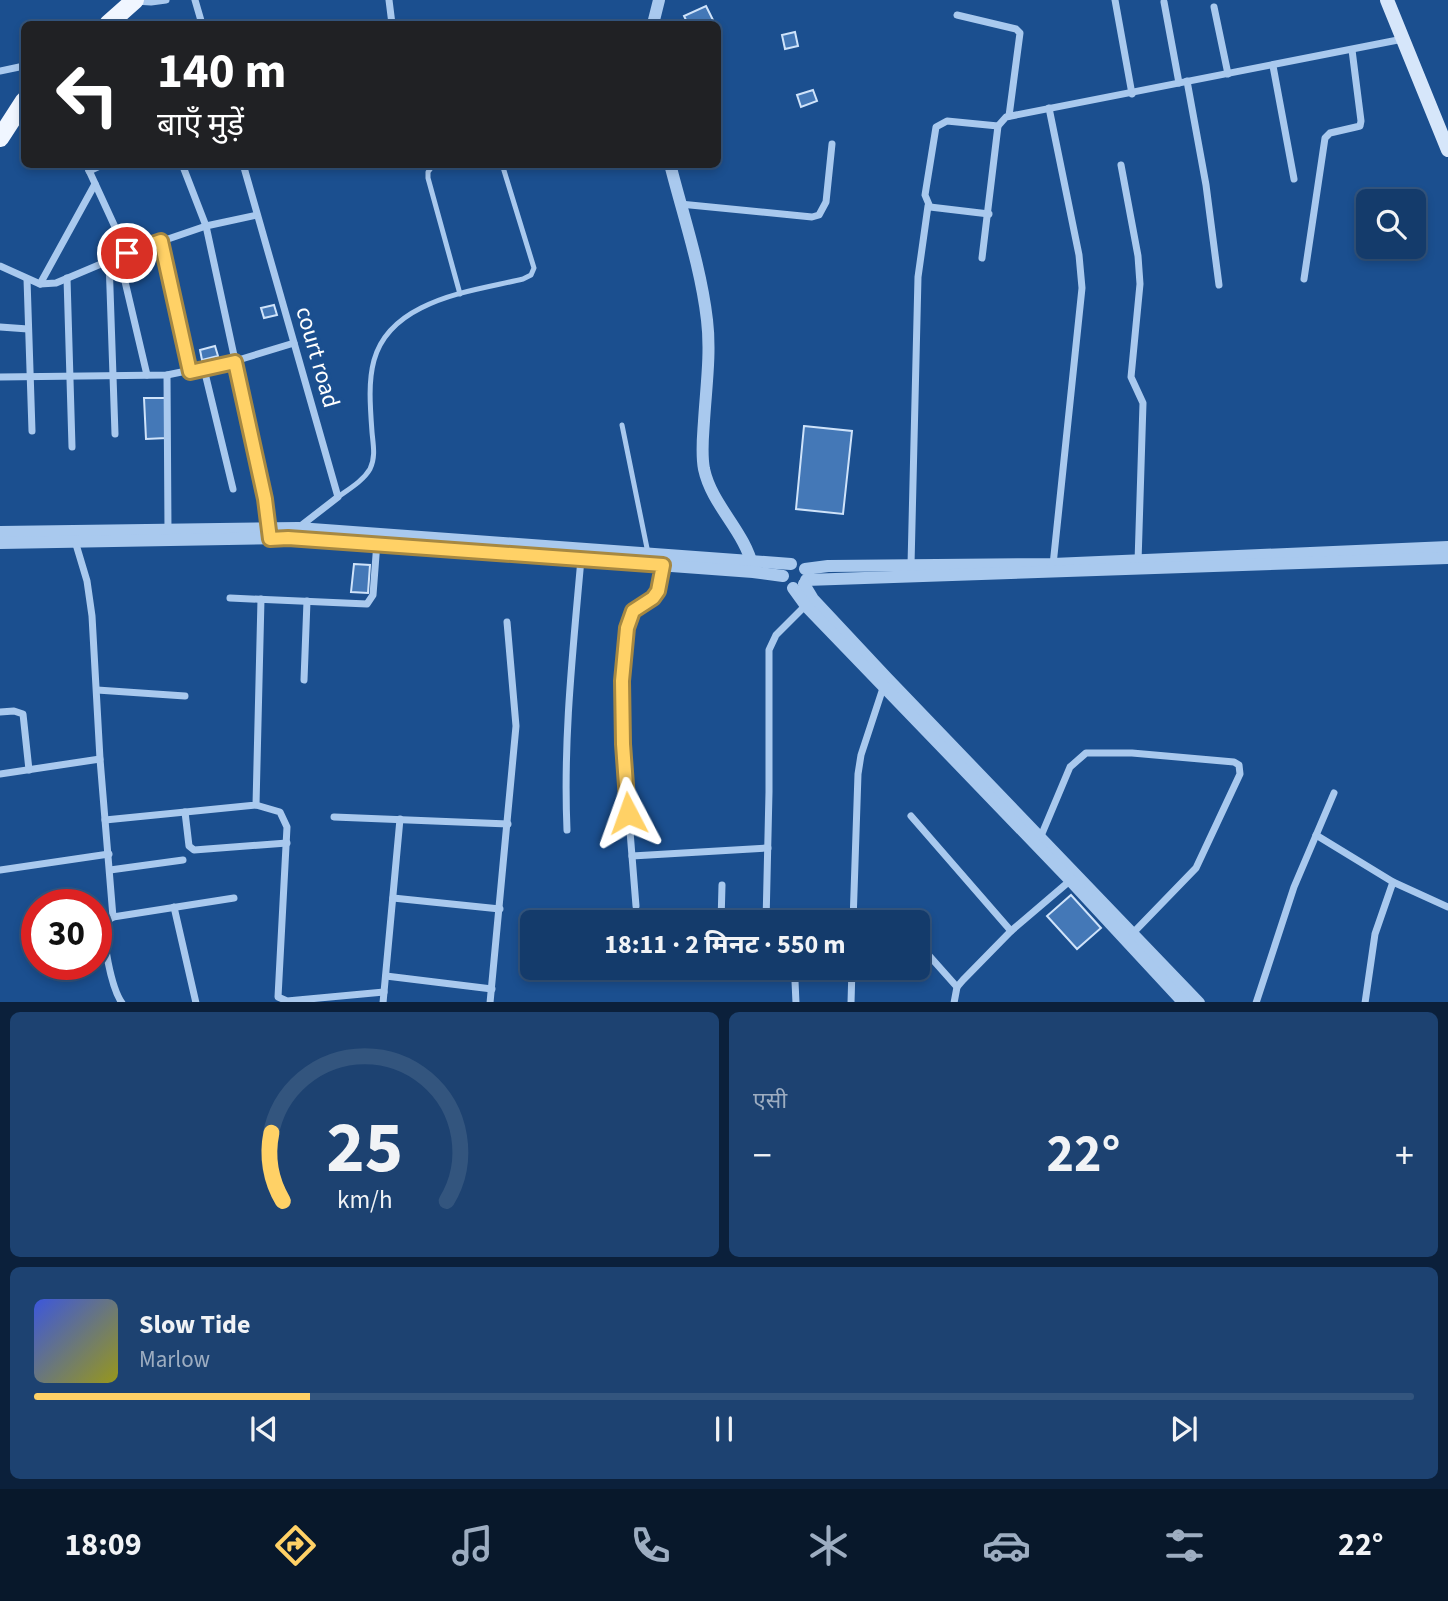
<!DOCTYPE html>
<html lang="hi">
<head>
<meta charset="utf-8">
<style>
	:root { --surface:#143b6b; --page:#1d4271; --text:#f1f3f6; --muted:#9dadc1; --line:#33557e; --accent:#ffd166 }
	body { margin:0; font-family:"Source Sans 3","Noto Sans Devanagari",sans-serif; background:var(--page); color:var(--text); height:100vh; display:flex; flex-direction:column; font-size:26px; white-space:nowrap }
	* { box-sizing:border-box; margin:0 }
	p { font-size:23px; color:var(--muted) }
	.icon { flex:none; width:38px; height:38px; fill:none; stroke:currentColor; stroke-width:2; stroke-linecap:round; stroke-linejoin:round }
	.map { position:relative; height:1002px; overflow:hidden }
	.details { display:flex; flex-direction:column; gap:10px; padding:10px; background:#0b203b; flex:1 }
	.details>* { flex:none }
	.guide { position:absolute; left:21px; top:21px; width:700px; height:147px; border-radius:10px; box-shadow:0 4px 10px #0003,0 0 0 2px var(--line); background:#202124; color:#fff; overflow:hidden }
	.tools { position:absolute; left:1356px; top:189px; display:grid; gap:14px }
	.tools a { display:grid; place-items:center; width:70px; height:70px; border-radius:10px; background:var(--surface); box-shadow:0 4px 10px #0003,0 0 0 2px var(--line); font-size:35px }
	.speed { position:absolute; left:21px; top:889px; display:flex; gap:14px; font-size:35px; font-weight:700; text-align:center }
	.speed>* { display:grid; place-content:center; width:91px; height:91px; border-radius:50%; background:var(--surface); box-shadow:0 4px 10px #0003,0 0 0 2px var(--line); line-height:1 }
	.speed .limit { border:10px solid #d22; background:#fff; color:#111 }
	.pin { position:absolute; display:grid; place-items:center; width:60px; height:60px; color:#fff; margin:-30px; border:4px solid #fff; border-radius:50%; box-shadow:0 2px 7px #0007 }
	.me { position:absolute; width:77px; margin:-38px; rotate:356deg; stroke-linejoin:round; filter:drop-shadow(0 0 5px #0008) }
	.turn { display:flex; align-items:center; gap:24px; height:147px; padding:0 21px; font-size:32px }
	.turn .icon { width:91px; height:91px; stroke-width:2.5 }
	.turn b { display:block; font-size:49px; line-height:60px }
	.big { font-size:52px; font-weight:700; line-height:1.1 }
	.details .card { flex:1; display:flex; flex-direction:column; justify-content:center; gap:10px; min-width:0; padding:0 24px; border-radius:10px; background:var(--page) }
	.details .dial { align-items:center; gap:0 }
	.dial svg { height:182px; overflow:visible; fill:none; stroke:var(--line); stroke-width:7; stroke-linecap:round; text-anchor:middle }
	.dial text { fill:var(--text); stroke:none }
	.song { display:flex; align-items:center; gap:21px }
	.cover { width:84px; height:84px; border-radius:10px; background:linear-gradient(135deg,hsl(230 70% 55%),hsl(60 70% 35%)) }
	.played { height:7px; border-radius:4px; background:linear-gradient(90deg,var(--accent) 20%,var(--line) 20%) }
	.keys { display:flex; justify-content:space-around; direction:ltr }
	.heat { display:flex; justify-content:space-between; align-items:center; font-size:38px; direction:ltr }
	.details .tiles { flex:1; display:grid; gap:10px; grid-template-columns:1fr 1fr }
	.card:last-child { grid-column:span 2 }
	.trip { position:absolute; left:520px; top:910px; width:410px; height:70px; border-radius:10px; background:var(--surface); box-shadow:0 4px 10px #0003,0 0 0 2px var(--line); font-weight:700; line-height:70px; text-align:center }
	.dock { display:flex; height:112px; justify-content:space-around; align-items:center; background:#08182b; color:var(--muted) }
	.dock .icon { width:49px; height:49px }
	.dock .selected { color:var(--accent) }
	.dock b { font-size:32px; color:var(--text) }
	.map>svg:first-child { display:block }
	.building { fill:#4478b7; stroke:#cfe3fa; stroke-width:2 }
	.lines { fill:none; stroke-linecap:round; stroke-linejoin:round }
	.service { stroke:#a9c9ee; stroke-width:5 }
	.minor { stroke:#a9c9ee; stroke-width:7 }
	.tertiary { stroke:#a9c9ee; stroke-width:12 }
	.secondary { stroke:#d6e6fa; stroke-width:14 }
	.primary { stroke:#f0f6ff; stroke-width:18 }
	.route-casing { stroke:#a68842; stroke-width:18 }
	.route { stroke:#ffd166; stroke-width:12 }
	.labels { text-anchor:middle; stroke-width:7; stroke-linejoin:round; paint-order:stroke }
	.street-label { font-size:24px; fill:#fff; stroke:#1b4f8f }
</style>
</head>
<body>
<div class="map">
<svg width="1448" height="1003" viewBox="0 0 1448 1003">
	<rect width="100%" height="100%" fill="#1b4f8f"/>
	<g class="building">
		<path d="M 706,6 L 715,24 L 688,24 L 684,16 Z"/>
		<path d="M 795,32 L 798,46 L 785,49 L 782,35 Z"/>
		<path d="M 813,90 L 817,101 L 801,107 L 797,95 Z"/>
		<path d="M 274,305 L 277,315 L 264,318 L 261,308 Z"/>
		<path d="M 215,346 L 218,356 L 202,360 L 200,350 Z"/>
		<path d="M 144,398 L 165,398 L 166,438 L 146,439 Z"/>
		<path d="M 804,426 L 852,431 L 843,514 L 796,509 Z"/>
		<path d="M 354,564 L 370,565 L 368,593 L 351,592 Z"/>
		<path d="M 1071,895 L 1101,928 L 1077,949 L 1047,916 Z"/>
	</g>
	<g class="lines">
		<g class="service">
			<path d="M 434,164 L 428,172 L 428,178 L 460,294"/>
			<path d="M 622,425 L 648,553"/>
			<path d="M 338,497 C 349,489 363,481 370,469 C 376,457 373,444 372,432 C 368,378 365,336 421,308 C 452,292 489,287 523,279 L 531,275 L 534,268 L 502,164"/>
		</g>
		<g class="minor">
			<path d="M 195,0 L 202,24"/>
			<path d="M 389,0 L 392,24"/>
			<path d="M 1115,0 L 1132,94"/>
			<path d="M 135,1 L 151,2 L 166,0"/>
			<path d="M 1164,2 L 1179,83"/>
			<path d="M 1214,7 L 1228,74"/>
			<path d="M 957,15 L 1016,29 L 1020,33 L 1009,116"/>
			<path d="M 1273,66 L 1294,179"/>
			<path d="M 0,71 L 24,66"/>
			<path d="M 1187,81 L 1206,185 L 1219,285"/>
			<path d="M 1049,108 L 1079,255 L 1082,288 L 1053,565"/>
			<path d="M 86,164 L 127,253"/>
			<path d="M 182,164 L 206,226 L 265,499 L 269,531"/>
			<path d="M 243,164 L 338,497 L 298,528"/>
			<path d="M 1121,165 L 1138,256 L 1140,284 L 1131,377 L 1143,403 L 1138,562"/>
			<path d="M 89,171 L 104,164"/>
			<path d="M 680,204 L 812,217 L 819,215 L 826,202 L 832,144"/>
			<path d="M 989,214 L 930,207 L 925,195 L 936,127 L 947,121 L 998,126"/>
			<path d="M 161,241 L 190,372"/>
			<path d="M 119,256 L 147,375"/>
			<path d="M 982,258 L 998,126 L 1006,117 L 1403,39"/>
			<path d="M 109,260 L 115,434"/>
			<path d="M 0,266 L 40,284 L 56,283 L 127,253 L 206,226 L 257,215"/>
			<path d="M 67,278 L 72,447"/>
			<path d="M 27,279 L 32,431"/>
			<path d="M 1304,279 L 1325,138 L 1330,133 L 1356,127 L 1360,126 L 1361,121 L 1352,50"/>
			<path d="M 40,284 L 95,184"/>
			<path d="M 0,327 L 28,329"/>
			<path d="M 204,369 L 233,489"/>
			<path d="M 167,375 L 168,531"/>
			<path d="M 0,377 L 167,375 L 235,361 L 294,343"/>
			<path d="M 75,541 L 87,581 L 92,616 L 100,759 L 113,917 L 107,921 C 100,936 112,989 122,1003"/>
			<path d="M 911,565 L 918,277 L 928,206"/>
			<path d="M 230,598 L 367,604 L 373,595 L 377,542"/>
			<path d="M 304,680 L 307,601"/>
			<path d="M 97,690 L 185,696"/>
			<path d="M 0,712 L 14,711 L 23,714 L 29,770"/>
			<path d="M 0,774 L 100,759"/>
			<path d="M 256,805 L 280,812 L 287,827 L 278,997 L 287,1001 L 384,992"/>
			<path d="M 185,812 L 189,846 L 194,850 L 287,843"/>
			<path d="M 911,816 L 1011,931"/>
			<path d="M 334,817 L 508,824"/>
			<path d="M 105,820 L 256,805 L 261,599"/>
			<path d="M 567,830 C 563,739 573,650 581,559"/>
			<path d="M 1316,835 L 1393,882 L 1448,907"/>
			<path d="M 1041,836 L 1070,767 L 1086,753 L 1132,753 L 1234,762 L 1239,765 L 1240,774 L 1196,868 L 1133,933"/>
			<path d="M 632,856 L 768,848"/>
			<path d="M 0,870 L 109,854"/>
			<path d="M 110,870 L 183,860"/>
			<path d="M 393,898 L 500,909"/>
			<path d="M 636,906 L 623,744 L 622,681 L 630,618 C 636,606 648,604 656,594 C 661,587 661,574 663,565"/>
			<path d="M 174,907 L 196,1003"/>
			<path d="M 113,917 L 234,898"/>
			<path d="M 721,922 L 722,885"/>
			<path d="M 766,922 L 769,792 L 769,650 L 776,635 L 806,605"/>
			<path d="M 853,922 L 858,774 L 861,755 L 884,685"/>
			<path d="M 917,942 L 957,987"/>
			<path d="M 720,968 L 721,973 L 730,976 L 793,977 L 795,981 L 796,1003"/>
			<path d="M 386,976 L 492,989"/>
			<path d="M 383,1003 L 400,819"/>
			<path d="M 490,1003 L 516,726 L 507,622"/>
			<path d="M 851,1003 L 852,968"/>
			<path d="M 954,1003 L 957,987 L 963,980 L 1011,931 L 1072,879"/>
			<path d="M 1256,1003 L 1294,887 L 1334,793"/>
			<path d="M 1365,1003 L 1375,934 L 1393,882"/>
		</g>
		<g class="tertiary">
			<path d="M 653,24 L 659,0"/>
			<path d="M 670,164 C 683,215 701,268 707,320 C 711,353 706,388 704,421 C 703,437 701,453 704,469 C 712,506 745,531 753,568"/>
			<path d="M 0,532 L 298,528 L 791,564"/>
			<path d="M 0,543 L 288,538 L 753,572 L 783,576"/>
			<path d="M 805,569 L 828,566 L 1053,564 L 1448,547"/>
			<path d="M 806,580 L 1448,558"/>
			<path d="M 804,584 L 813,599 L 886,677 L 1199,1003"/>
			<path d="M 793,588 L 806,606 L 1071,881 L 1184,1003"/>
		</g>
		<path class="secondary" d="M 1387,0 L 1448,150"/>
		<g class="primary">
			<path d="M 108,24 L 135,0"/>
			<path d="M 0,138 L 24,101"/>
		</g>
	</g>
	<g class="lines">
		<g class="route-casing">
			<path id="route" d="M 127,253 L 161,241 L 190,372 L 235,362 L 265,499 L 270,539 L 288,538 L 663,565 L 658,591 L 653,598 L 633,611 L 627,628 L 622,681 L 623,744 L 628,813"/>
		</g>
		<use href="#route" class="route"/>
	</g>
	<g class="labels">
		<g class="street-label">
			<text transform="translate(318 357) rotate(74)" y="8">court road</text>
		</g>
	</g>
</svg>
<div class="tools">
<a><svg class="icon" aria-label="search" viewBox="0 0 24 24"><circle cx="10" cy="10" r="6"/><path d="M15 15l6 6"/></svg></a>
</div>
<div class="speed"><div class="limit">30</div></div>
<div class="pin" style="left:127px;top:253px;background:#d93025"><svg class="icon" aria-label="arrive" viewBox="0 0 24 24"><path d="M6 21V4h12l-3 4 3 4H6"/></svg></div>
<svg class="me" style="left:628px;top:813px" viewBox="-20 -20 40 40"><path d="M0-17L14 15 0 8-14 15z" fill="#ffd166" stroke="#fff" stroke-width="4"/></svg>
<div class="trip">18:11 · 2 मिनट · 550 m</div>
<div class="guide">
<div class="turn"><svg class="icon" aria-label="left" viewBox="0 0 24 24"><path d="M17 20v-9H6M10 6l-5 5 5 5"/></svg><div><b>140 m</b>बाएँ मुड़ें</div></div>
</div>
</div>
<section class="details">
<div class="tiles">
<div class="card dial"><svg viewBox="0 0 100 80">
<path d="M14 69A42 42 0 1 1 86 69"/>
<path d="M14 69A42 42 0 0 1 9 39" stroke="#ffd166"/>
<text x="50" y="56" font-size="32" font-weight="700">25</text>
<text x="50" y="72" font-size="11">km/h</text>
</svg></div>
<div class="card"><p>एसी</p>
<div class="heat"><a>−</a><b class="big">22°</b><a>+</a></div>
</div>
<div class="card">
<div class="song"><i class="cover"></i><div><b>Slow Tide</b><p>Marlow</p></div></div>
<div class="played"></div>
<div class="keys"><svg class="icon" aria-label="previous" viewBox="0 0 24 24"><path d="M18 5L8 12l10 7zM5 5v14"/></svg><svg class="icon" aria-label="pause" viewBox="0 0 24 24"><path d="M8 5v14M16 5v14"/></svg><svg class="icon" aria-label="next" viewBox="0 0 24 24"><path d="M6 5l10 7-10 7zM19 5v14"/></svg></div>
</div>
</div>
</section>
<nav class="dock">
<b>18:09</b>
<svg class="icon selected" aria-label="directions" viewBox="0 0 24 24"><path d="M12 3l9 9-9 9-9-9zM9 14v-3h6M13 9l2 2-2 2"/></svg>
<svg class="icon" aria-label="music" viewBox="0 0 24 24"><path d="M9 18V5l10-2v13"/><circle cx="6" cy="18" r="3"/><circle cx="16" cy="16" r="3"/></svg>
<svg class="icon" aria-label="phone" viewBox="0 0 24 24"><path d="M5 4h4l2 5-3 2q2 4 5 5l2-3 5 2v4C11 20 4 13 5 4z"/></svg>
<svg class="icon" aria-label="climate" viewBox="0 0 24 24"><path d="M12 3v18M4 7l16 10M4 17L20 7"/></svg>
<svg class="icon" aria-label="car" viewBox="0 0 24 24"><path d="M5 17H2v-5l4-1 3-4h7l3 4 3 1v5h-3M9 17h6M6 11h13"/><circle cx="7" cy="17" r="2"/><circle cx="17" cy="17" r="2"/></svg>
<svg class="icon" aria-label="filters" viewBox="0 0 24 24"><path d="M4 7h16M4 17h16"/><circle cx="9" cy="7" r="2"/><circle cx="15" cy="17" r="2"/></svg>
<b>22°</b>
</nav>
</body>
</html>
